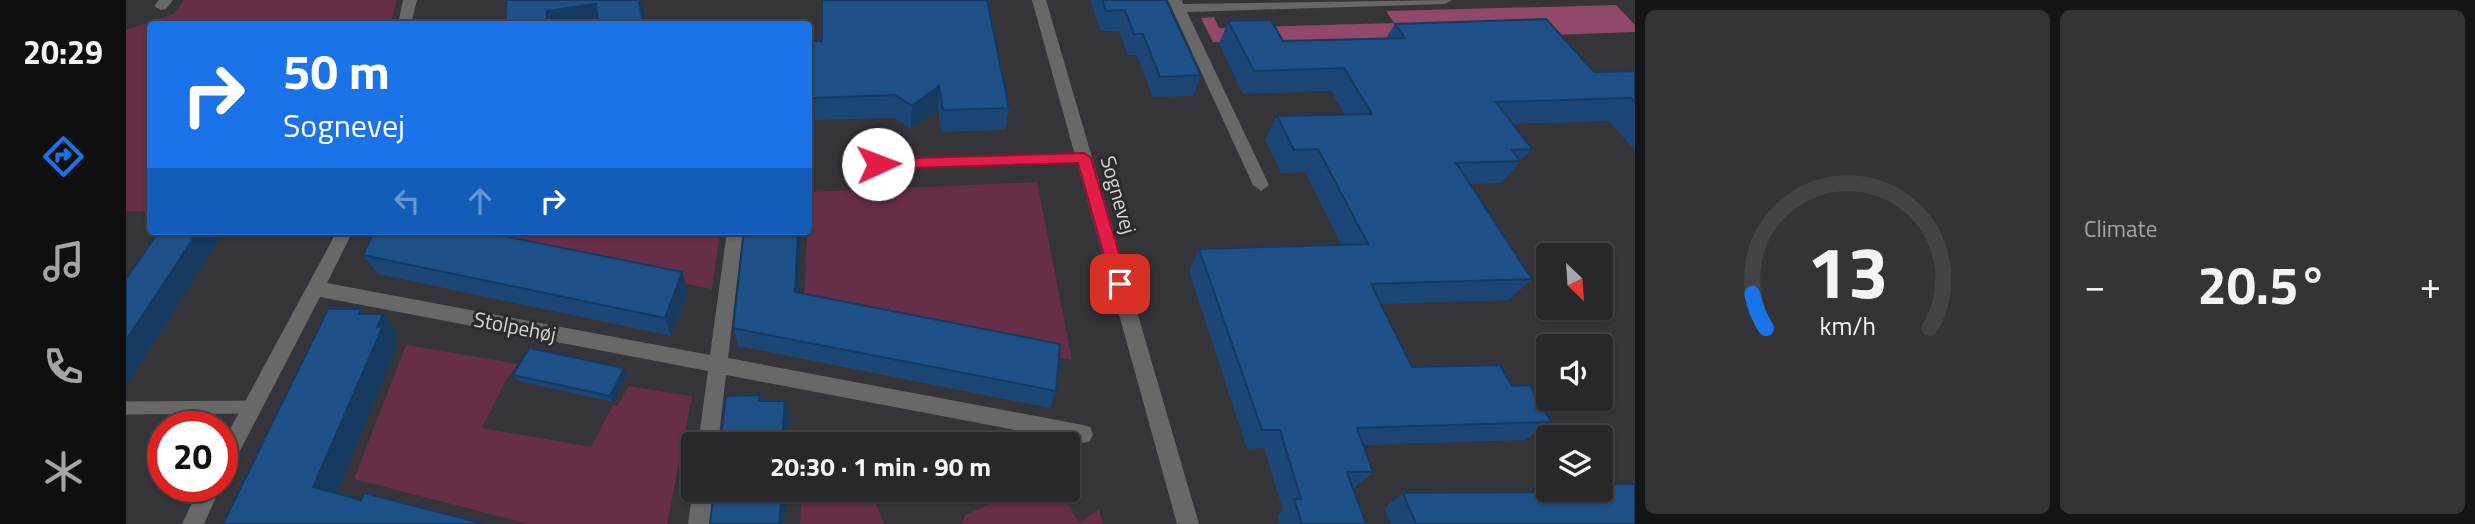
<!DOCTYPE html>
<html lang="en">
<head>
<meta charset="utf-8">
<style>
	:root { --surface:#28272b; --page:#343337; --text:#f1f3f6; --muted:#a5a5a9; --line:#444447; --accent:#1a73e8 }
	body { margin:0; font-family:"Titillium Web",sans-serif; background:var(--page); color:var(--text); height:100vh; display:flex; flex-direction:column; font-size:26px; white-space:nowrap }
	* { box-sizing:border-box; margin:0 }
	p { font-size:23px; color:var(--muted) }
	.icon { flex:none; width:38px; height:38px; fill:none; stroke:currentColor; stroke-width:2; stroke-linecap:round; stroke-linejoin:round }
	.map { position:relative; flex:1; overflow:hidden }
	.drawer { display:flex; flex-direction:column; gap:10px; padding:10px; background:#161518; width:840px }
	.drawer>* { flex:none }
	.hud { position:absolute; left:21px; top:21px; width:665px; height:214px; border-radius:7px; box-shadow:0 2px 5px #0004,0 0 0 2px var(--line); background:#1a73e8; color:#fff; overflow:hidden }
	.needle { width:46px; rotate:155deg }
	.buttons { position:absolute; left:1410px; top:243px; display:grid; gap:14px }
	.buttons a { display:grid; place-items:center; width:77px; height:77px; border-radius:7px; background:var(--surface); box-shadow:0 2px 5px #0004,0 0 0 2px var(--line); font-size:35px }
	.speed { position:absolute; left:21px; top:411px; display:flex; gap:14px; font-size:35px; font-weight:700; text-align:center }
	.speed>* { display:grid; place-content:center; width:91px; height:91px; border-radius:50%; background:var(--surface); box-shadow:0 2px 5px #0004,0 0 0 2px var(--line); line-height:1 }
	.speed .limit { border:10px solid #d22; background:#fff; color:#111 }
	.pin { position:absolute; display:grid; place-items:center; width:60px; height:60px; color:#fff; margin:-30px; border-radius:14px; box-shadow:0 4px 10px #0006 }
	.me { position:absolute; width:77px; margin:-38px; rotate:88deg; stroke-linejoin:round; filter:drop-shadow(0 0 5px #0008) }
	.turn { display:flex; align-items:center; gap:24px; height:147px; padding:0 21px; font-size:32px }
	.turn .icon { width:91px; height:91px; stroke-width:2.5 }
	.turn b { display:block; font-size:49px; line-height:60px }
	.lanes { display:flex; align-items:center; height:66px; padding:0 21px; background:#0003; justify-content:center; gap:35px; direction:ltr }
	.lanes .off { opacity:.35 }
	.big { font-size:52px; font-weight:700; line-height:1.1 }
	.drawer .card { flex:1; display:flex; flex-direction:column; justify-content:center; gap:10px; min-width:0; padding:0 24px; border-radius:10px; background:var(--page) }
	.drawer .dial { align-items:center; gap:0 }
	.dial svg { height:182px; overflow:visible; fill:none; stroke:var(--line); stroke-width:7; stroke-linecap:round; text-anchor:middle }
	.dial text { fill:var(--text); stroke:none }
	.heat { display:flex; justify-content:space-between; align-items:center; font-size:38px; direction:ltr }
	.drawer .tiles { flex:1; display:grid; gap:10px; grid-template-columns:repeat(2,1fr) }
	.trip { position:absolute; left:555px; top:432px; width:399px; height:70px; border-radius:7px; background:var(--surface); box-shadow:0 2px 5px #0004,0 0 0 2px var(--line); font-weight:700; line-height:70px; text-align:center }
	main { display:flex; flex:1; min-height:0 }
	.tabs { display:flex; flex-direction:column; width:126px; justify-content:space-around; align-items:center; background:#101011; color:var(--muted) }
	.tabs .icon { width:49px; height:49px }
	.tabs .active { color:var(--accent) }
	.tabs b { font-size:32px; color:var(--text) }
	.map>svg:first-child { display:block }
	.green { fill:#672e47 }
	.forest { fill:#924868 }
	.lines { fill:none; stroke-linecap:round; stroke-linejoin:round }
	.lane-far1 { stroke:#696869; stroke-width:10 }
	.lane { stroke:#696869; stroke-width:13 }
	.street { fill:#696869; fill-rule:evenodd }
	.wall { fill:#1b4675 }
	.shaded-wall { fill:#16395f }
	.building { fill:#1f5188; stroke:#16395f; stroke-width:2 }
	.route { fill:#e11d48; stroke:#92132f; stroke-width:2 }
	.labels { text-anchor:middle; stroke-width:6; stroke-linejoin:round; paint-order:stroke }
	.street-label { font-size:21px; fill:#d7d7da; stroke:#2b2a2f }
</style>
</head>
<body>
<main>
<nav class="tabs">
<b>20:29</b>
<svg class="icon active" aria-label="directions" viewBox="0 0 24 24"><path d="M12 3l9 9-9 9-9-9zM9 14v-3h6M13 9l2 2-2 2"/></svg>
<svg class="icon" aria-label="music" viewBox="0 0 24 24"><path d="M9 18V5l10-2v13"/><circle cx="6" cy="18" r="3"/><circle cx="16" cy="16" r="3"/></svg>
<svg class="icon" aria-label="phone" viewBox="0 0 24 24"><path d="M5 4h4l2 5-3 2q2 4 5 5l2-3 5 2v4C11 20 4 13 5 4z"/></svg>
<svg class="icon" aria-label="climate" viewBox="0 0 24 24"><path d="M12 3v18M4 7l16 10M4 17L20 7"/></svg>
</nav>
<div class="map">
<svg width="1509" height="524" viewBox="0 0 1509 524">
	<rect width="100%" height="100%" fill="#353439"/>
	<g class="green">
		<path d="M 58,0 L 271,0 L 264,24 L 24,24 L 24,211 L 0,211 L 0,30 L 48,14 Z"/>
		<path d="M 911,182 L 946,360 L 678,308 L 683,192 Z"/>
		<path d="M 328,231 L 568,231 L 594,232 L 586,289 L 326,238 Z"/>
		<path d="M 280,345 L 392,364 L 381,378 L 356,428 L 465,447 L 487,405 L 491,406 L 503,386 L 566,396 L 541,524 L 403,524 L 228,479 Z"/>
		<path d="M 676,490 L 745,490 L 758,524 L 674,524 Z"/>
		<path d="M 899,490 L 934,490 L 953,523 L 973,509 L 977,524 L 836,524 L 839,515 Z"/>
	</g>
	<path class="forest" d="M 1490,5 L 1509,25 L 1509,32 L 1312,39 L 1087,42 L 1075,18 L 1088,17 L 1093,28 L 1268,23 L 1260,11 Z"/>
	<g class="lines">
		<path class="lane-far1" d="M 751,145 L 752,164 L 958,158"/>
		<path class="lane" d="M 0,408 L 127,407"/>
		<g class="street">
			<path d="M 33,0 L 47,0 L 40,9 L 35,10 L 28,6 Z"/>
			<path d="M 277,0 L 291,0 L 285,24 L 272,24 Z"/>
			<path d="M 906,0 L 920,0 L 1073,524 L 1051,524 Z"/>
			<path d="M 1042,0 L 1056,0 L 1057,4 L 1326,0 L 1319,4 L 1061,12 L 1143,185 L 1135,191 L 1127,185 Z"/>
			<path d="M 211,231 L 227,231 L 201,283 L 584,355 L 601,231 L 617,231 L 602,358 L 957,425 L 964,427 L 967,434 L 964,441 L 957,443 L 600,375 L 592,444 L 572,444 L 582,371 L 194,297 L 103,472 L 96,475 L 96,444 Z"/>
			<path d="M 74,486 L 95,486 L 78,524 L 56,524 Z"/>
			<path d="M 567,488 L 588,490 L 584,524 L 562,524 Z"/>
		</g>
	</g>
	<g class="wall">
		<path d="M 964,0 L 1040,0 L 1075,75 L 1067,96 L 1027,97 L 1011,55 L 1002,55 L 993,31 L 975,31 Z"/>
		<path d="M 1102,21 L 1157,41 L 1260,38 L 1269,24 L 1468,72 L 1509,71 L 1509,151 L 1483,121 L 1386,124 L 1406,149 L 1375,183 L 1344,184 L 1406,279 L 1383,300 L 1255,304 L 1286,367 L 1386,386 L 1425,422 L 1399,440 L 1237,445 L 1247,472 L 1227,489 L 1240,524 L 1154,524 L 1151,516 L 1157,510 L 1138,448 L 1121,449 L 1063,271 L 1073,249 L 1215,245 L 1179,172 L 1155,173 L 1139,139 L 1151,116 L 1218,114 L 1205,91 L 1117,94 L 1093,44 Z"/>
		<path d="M 682,41 L 883,108 L 879,130 L 815,132 L 812,109 L 785,129 L 769,118 L 689,120 L 689,135 L 682,136 Z"/>
		<path d="M 675,231 L 673,292 L 930,391 L 924,408 L 612,346 L 607,328 Z"/>
		<path d="M 237,255 L 562,291 L 545,336 L 252,274 Z"/>
		<path d="M 498,368 L 501,375 L 487,402 L 392,381 L 387,375 Z"/>
		<path d="M 1440,490 L 1475,490 L 1509,524 L 1265,524 L 1258,508 L 1277,493 L 1436,492 Z"/>
	</g>
	<g class="shaded-wall">
		<path d="M 513,0 L 515,0 L 520,24 L 517,24 Z"/>
		<path d="M 470,4 L 476,24 L 421,24 L 421,11 Z"/>
		<path d="M 813,86 L 812,109 L 785,129 L 786,106 Z"/>
		<path d="M 688,98 L 689,120 L 689,135 L 687,113 Z"/>
		<path d="M 72,231 L 99,231 L 0,386 L 0,340 Z"/>
		<path d="M 672,231 L 675,231 L 672,310 L 669,292 Z"/>
		<path d="M 556,272 L 562,291 L 545,336 L 539,318 Z"/>
		<path d="M 257,314 L 272,332 L 269,340 L 272,345 L 207,502 L 187,487 Z"/>
		<path d="M 498,368 L 501,375 L 487,402 L 484,396 Z"/>
		<path d="M 659,401 L 663,418 L 661,444 L 658,444 L 656,437 Z"/>
		<path d="M 656,490 L 661,490 L 658,524 L 653,524 Z"/>
	</g>
	<g class="building">
		<path d="M 380,0 L 513,0 L 517,24 L 472,24 L 470,4 L 421,11 L 421,24 L 380,24 Z"/>
		<path d="M 696,0 L 861,0 L 883,108 L 817,110 L 813,86 L 786,106 L 769,95 L 688,98 L 687,113 L 682,113 L 682,41 L 696,41 Z"/>
		<path d="M 976,0 L 1040,0 L 1075,75 L 1034,77 L 1017,34 L 1008,34 L 999,10 L 980,11 Z"/>
		<path d="M 1420,19 L 1468,72 L 1509,71 L 1509,103 L 1505,98 L 1370,102 L 1406,149 L 1386,150 L 1394,161 L 1330,163 L 1406,279 L 1245,284 L 1286,367 L 1374,365 L 1386,386 L 1404,385 L 1425,422 L 1231,428 L 1247,472 L 1221,472 L 1240,524 L 1176,524 L 1168,499 L 1175,499 L 1154,430 L 1136,430 L 1073,249 L 1242,244 L 1192,149 L 1168,150 L 1151,116 L 1246,114 L 1218,68 L 1128,71 L 1102,21 L 1145,20 L 1157,41 L 1279,38 L 1269,24 Z"/>
		<path d="M 33,231 L 72,231 L 0,340 L 0,279 Z"/>
		<path d="M 248,231 L 352,231 L 556,272 L 539,318 L 237,255 Z"/>
		<path d="M 618,231 L 672,231 L 669,292 L 934,344 L 930,391 L 607,328 Z"/>
		<path d="M 202,309 L 235,309 L 233,314 L 257,314 L 251,327 L 257,326 L 187,487 L 235,500 L 238,493 L 359,524 L 97,524 Z"/>
		<path d="M 403,348 L 498,368 L 484,396 L 387,375 Z"/>
		<path d="M 634,395 L 633,401 L 659,401 L 656,437 L 660,438 L 659,444 L 594,444 L 600,396 Z"/>
		<path d="M 1475,484 L 1509,484 L 1509,524 L 1290,524 L 1277,493 L 1455,492 L 1454,490 L 1475,490 Z"/>
		<path d="M 588,490 L 656,490 L 653,524 L 584,524 Z"/>
	</g>
	<path class="route" d="M 958,153 L 965,158 L 1002,284 L 1000,289 L 988,289 L 986,284 L 952,163 L 752,169 L 744,164 L 752,159 Z"/>
	<g class="labels">
		<g class="street-label">
			<text transform="translate(992 195) rotate(74)" y="7">Sognevej</text>
			<text transform="translate(389 327) rotate(11)" y="7">Stolpehøj</text>
		</g>
	</g>
</svg>
<div class="buttons">
<a><svg class="needle" viewBox="-14 -14 28 28"><path d="M0-13l5 13h-10z" fill="#e53935"/><path d="M0 13l5-13h-10z" fill="#a5a5a9"/></svg></a>
<a><svg class="icon" aria-label="sound" viewBox="0 0 24 24"><path d="M4 9h4l5-4v14l-5-4H4zM17 9q2 3 0 6"/></svg></a>
<a><svg class="icon" aria-label="layers" viewBox="0 0 24 24"><path d="M12 4l9 5-9 5-9-5zM3 14l9 5 9-5"/></svg></a>
</div>
<div class="speed"><div class="limit">20</div></div>
<div class="pin" style="left:994px;top:284px;background:#d93025"><svg class="icon" aria-label="arrive" viewBox="0 0 24 24"><path d="M6 21V4h12l-3 4 3 4H6"/></svg></div>
<svg class="me" style="left:752px;top:164px" viewBox="-20 -20 40 40"><circle r="19" fill="#fff"/><path d="M0-13L10 11 0 6-10 11z" fill="#e11d48"/></svg>
<div class="trip">20:30 · 1 min · 90 m</div>
<div class="hud">
<div class="turn"><svg class="icon" aria-label="right" viewBox="0 0 24 24"><path d="M7 20v-9h11M14 6l5 5-5 5"/></svg><div><b>50 m</b>Sognevej</div></div>
<div class="lanes"><svg class="icon off" aria-label="left" viewBox="0 0 24 24"><path d="M17 20v-9H6M10 6l-5 5 5 5"/></svg><svg class="icon off" aria-label="ahead" viewBox="0 0 24 24"><path d="M12 20V5M6 11l6-6 6 6"/></svg><svg class="icon" aria-label="right" viewBox="0 0 24 24"><path d="M7 20v-9h11M14 6l5 5-5 5"/></svg></div>
</div>
</div>
<section class="drawer">
<div class="tiles">
<div class="card dial"><svg viewBox="0 0 100 80">
<path d="M14 69A42 42 0 1 1 86 69"/>
<path d="M14 69A42 42 0 0 1 8 54" stroke="#1a73e8"/>
<text x="50" y="56" font-size="32" font-weight="700">13</text>
<text x="50" y="72" font-size="11">km/h</text>
</svg></div>
<div class="card"><p>Climate</p>
<div class="heat"><a>−</a><b class="big">20.5°</b><a>+</a></div>
</div>
</div>
</section>
</main>
</body>
</html>
